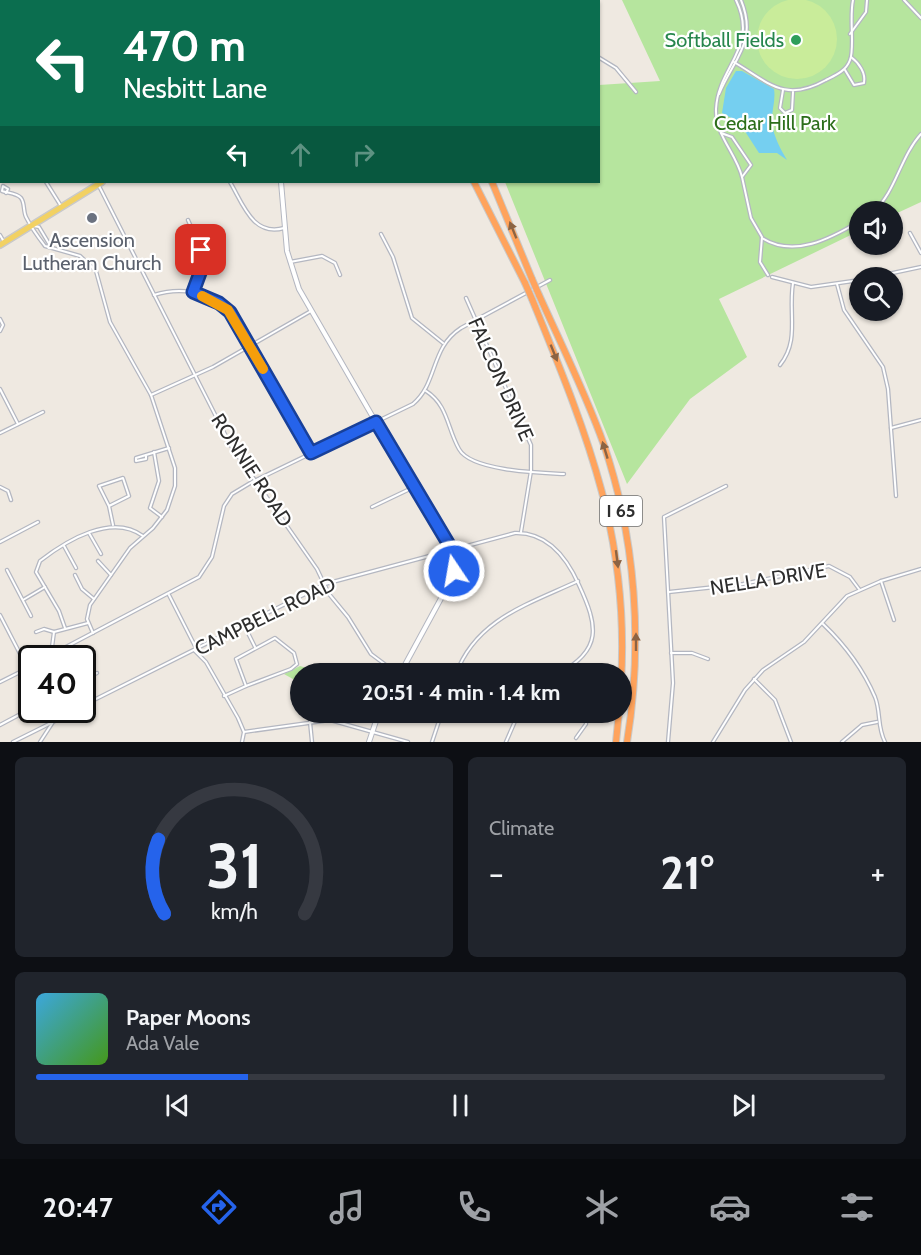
<!DOCTYPE html>
<html lang="en">
<head>
<meta charset="utf-8">
<style>
	:root { --surface:#171b24; --page:#20242c; --text:#f1f3f6; --muted:#9ea1a6; --line:#363941; --accent:#2563eb }
	body { margin:0; font-family:Cabin,sans-serif; background:var(--page); color:var(--text); height:100vh; display:flex; flex-direction:column; font-size:22px; white-space:nowrap }
	* { box-sizing:border-box; margin:0 }
	p { font-size:20px; color:var(--muted) }
	.icon { flex:none; width:33px; height:33px; fill:none; stroke:currentColor; stroke-width:2; stroke-linecap:round; stroke-linejoin:round }
	.map { position:relative; height:742px; overflow:hidden }
	.panel { display:flex; flex-direction:column; gap:15px; padding:15px; background:#0d0f14; flex:1 }
	.panel>* { flex:none }
	.hud { position:absolute; left:0px; top:0px; width:600px; height:183px; box-shadow:0 2px 4px #0004; background:#0b6e4f; color:#fff; overflow:hidden }
	.controls { position:absolute; left:849px; top:201px; display:grid; gap:12px }
	.controls a { display:grid; place-items:center; width:54px; height:54px; border-radius:50%; background:var(--surface); box-shadow:0 2px 4px #0004; font-size:30px }
	.speed { position:absolute; left:18px; top:645px; display:flex; gap:12px; font-size:30px; font-weight:700; text-align:center }
	.speed>* { display:grid; place-content:center; width:78px; height:78px; border-radius:50%; background:var(--surface); box-shadow:0 2px 4px #0004; line-height:1 }
	.speed .limit { border:3px solid #111; border-radius:9px; background:#fff; color:#111 }
	.pin { position:absolute; display:grid; place-items:center; width:51px; height:51px; color:#fff; margin:-26px; border-radius:12px; box-shadow:0 3px 9px #0006 }
	.me { position:absolute; width:66px; margin:-33px; rotate:348deg; stroke-linejoin:round; filter:drop-shadow(0 0 4px #0008) }
	.turn { display:flex; align-items:center; gap:21px; height:126px; padding:0 24px; font-size:27px }
	.turn .icon { width:78px; height:78px; stroke-width:2.5 }
	.turn b { display:block; font-size:42px; line-height:51px }
	.lanes { display:flex; align-items:center; height:57px; padding:0 24px; background:#0003; justify-content:center; gap:30px; direction:ltr }
	.lanes .off { opacity:.35 }
	.big { font-size:45px; font-weight:700; line-height:1.1 }
	.panel .widget { flex:1; display:flex; flex-direction:column; justify-content:center; gap:9px; min-width:0; padding:0 21px; border-radius:9px; background:var(--page) }
	.panel .dial { align-items:center; gap:0 }
	.dial svg { height:156px; overflow:visible; fill:none; stroke:var(--line); stroke-width:7; stroke-linecap:round; text-anchor:middle }
	.dial text { fill:var(--text); stroke:none }
	.song { display:flex; align-items:center; gap:18px }
	.cover { width:72px; height:72px; border-radius:9px; background:linear-gradient(135deg,hsl(200 70% 55%),hsl(100 70% 35%)) }
	.played { height:6px; border-radius:3px; background:linear-gradient(90deg,var(--accent) 25%,var(--line) 25%) }
	.keys { display:flex; justify-content:space-around; direction:ltr }
	.heat { display:flex; justify-content:space-between; align-items:center; font-size:33px; direction:ltr }
	.panel .tiles { flex:1; display:grid; gap:15px; grid-template-columns:1fr 1fr }
	.widget:last-child { grid-column:span 2 }
	.trip { position:absolute; left:290px; top:663px; width:342px; height:60px; border-radius:30px; background:var(--surface); box-shadow:0 2px 4px #0004; font-weight:700; line-height:60px; text-align:center }
	.tabs { display:flex; height:96px; justify-content:space-around; align-items:center; background:#090b0e; color:var(--muted) }
	.tabs .icon { width:42px; height:42px }
	.tabs .on { color:var(--accent) }
	.tabs b { font-size:27px; color:var(--text) }
	.map>svg:first-child { display:block }
	.green { fill:#b6e59e }
	.pitch { fill:#c9ec9a }
	.water { fill:#75cff0 }
	.lines { fill:none; stroke-linecap:round; stroke-linejoin:round }
	.minor-casing { stroke:#b4b7c1; stroke-width:4.5 }
	.tertiary-casing { stroke:#b4b7c1; stroke-width:6 }
	.secondary-casing { stroke:#b4b7c1; stroke-width:6 }
	.primary-casing { stroke:#c9c9c9; stroke-width:8 }
	.motorway-casing { stroke:#c9c9c9; stroke-width:8 }
	.minor { stroke:#fff; stroke-width:2 }
	.tertiary { stroke:#fff; stroke-width:4 }
	.secondary { stroke:#fff; stroke-width:4 }
	.primary { stroke:#f2d163; stroke-width:5 }
	.motorway { stroke:#ffa35c; stroke-width:6 }
	.motorway-bridge-casing { stroke:#c9c9c9; stroke-width:8; stroke-linecap:butt }
	.motorway-bridge { stroke:#ffa35c; stroke-width:6 }
	.oneway { fill:#8c6343 }
	.route-casing { stroke:#184099; stroke-width:15 }
	.route { stroke:#2563eb; stroke-width:10 }
	.slow { stroke:#f59e0b; stroke-width:10 }
	.leisure-dot { fill:#2e9e5b; stroke:#fff; stroke-width:2 }
	.worship-dot { fill:#6b7280; stroke:#fff; stroke-width:2 }
	.labels { text-anchor:middle; stroke-width:4.5; stroke-linejoin:round; paint-order:stroke }
	.shield { fill:#fff; stroke:#6d6d6d; stroke-width:1.5 }
	.shield-label { font-size:18px; font-weight:bold; fill:#2e2e2e }
	.leisure-label { font-size:20px; fill:#27864d; stroke:#fff; text-anchor:end }
	.park-label { font-size:20px; fill:#2c6e1b; stroke:#fff }
	.worship-label { font-size:20px; fill:#5b616d; stroke:#fff }
	.street-label { font-size:20px; fill:#2e2e2e; stroke:#fff }
</style>
</head>
<body>
<div class="map">
<svg width="921" height="742" viewBox="0 0 921 742">
	<rect width="100%" height="100%" fill="#efe9e1"/>
	<g class="green">
		<path d="M 622,0 L 921,0 L 921,202 L 893,215 L 892,212 L 860,212 L 859,231 L 719,299 L 747,357 L 690,399 L 627,484 L 505,182 L 598,182 L 599,85 L 660,81 Z"/>
		<path d="M 300,666 L 310,669 L 317,668 L 319,673 L 300,674 L 300,683 L 284,674 Z"/>
	</g>
	<circle class="pitch" cx="797" cy="39" r="40"/>
	<path class="water" d="M 736,71 L 742,71 L 774,89 C 776,101 771,112 772,124 C 774,137 781,150 787,160 L 777,153 L 759,153 L 739,122 L 722,113 L 726,88 Z"/>
	<g class="lines">
		<g class="minor-casing">
			<g id="minor">
				<path d="M 30,0 L 31,2"/>
				<path d="M 140,0 L 140,2"/>
				<path d="M 269,0 L 269,2"/>
				<path d="M 543,0 L 543,2"/>
				<path d="M 736,0 C 759,48 718,66 716,109 C 715,135 736,153 742,177"/>
				<path d="M 904,0 L 921,18"/>
				<path d="M 850,34 L 866,12 L 867,0"/>
				<path d="M 598,57 L 616,68 L 636,92"/>
				<path d="M 734,62 C 769,83 785,103 826,80 C 836,75 846,71 850,60 C 855,48 849,19 853,0"/>
				<path d="M 845,70 L 854,85 L 864,83 C 866,73 859,63 851,57"/>
				<path d="M 783,90 L 780,108 L 785,113 L 792,110 L 793,92"/>
				<path d="M 719,94 C 734,58 758,42 741,0"/>
				<path d="M 0,133 L 2,134"/>
				<path d="M 721,133 L 732,137 L 751,165 L 742,177 L 751,218 L 762,237 L 760,262 L 768,275"/>
				<path d="M 46,182 L 61,206"/>
				<path d="M 230,182 C 243,204 253,237 284,228"/>
				<path d="M 99,186 L 231,446 L 317,569 L 329,594 L 348,617 L 371,654 L 398,674"/>
				<path d="M 6,193 L 8,189 L 3,186 L 2,191 C 8,193 17,193 21,198 C 25,203 23,211 26,217 C 31,227 38,237 45,246 L 80,256 L 96,271 L 110,322 L 151,395 L 175,468 L 175,486 L 167,510 L 153,528 L 130,548 L 90,605 L 87,619 L 93,633"/>
				<path d="M 873,212 C 896,192 900,157 921,134"/>
				<path d="M 188,220 C 203,254 208,257 193,292"/>
				<path d="M 34,226 L 39,227 L 51,247"/>
				<path d="M 910,233 L 921,253"/>
				<path d="M 381,234 L 393,257 L 412,318 L 443,343"/>
				<path d="M 0,235 L 4,242"/>
				<path d="M 762,238 C 794,258 830,239 860,221"/>
				<path d="M 290,262 L 322,256 L 335,263 L 340,275"/>
				<path d="M 772,277 L 811,287 L 860,280"/>
				<path d="M 869,278 L 921,267"/>
				<path d="M 837,284 L 844,310 L 883,367 L 888,389 L 896,496"/>
				<path d="M 154,295 C 180,287 208,291 228,310 L 311,453"/>
				<path d="M 466,298 L 531,445 L 531,471 L 521,532"/>
				<path d="M 0,319 L 3,325 L 0,331"/>
				<path d="M 780,365 C 800,340 788,314 793,283"/>
				<path d="M 0,389 L 18,424"/>
				<path d="M 426,391 C 448,405 447,428 459,449 C 471,471 540,473 564,474"/>
				<path d="M 151,395 L 213,367 L 311,311"/>
				<path d="M 891,428 L 921,420"/>
				<path d="M 0,433 L 43,412"/>
				<path d="M 154,452 L 159,481 L 150,508 L 162,517"/>
				<path d="M 146,455 L 146,459 L 136,461 L 136,458 L 169,448"/>
				<path d="M 0,487 L 8,491 L 11,500"/>
				<path d="M 109,506 L 129,496 L 123,478 L 99,486 L 109,506 L 113,525"/>
				<path d="M 372,507 L 412,488"/>
				<path d="M 89,533 L 101,554"/>
				<path d="M 0,542 L 38,522"/>
				<path d="M 64,546 L 76,568"/>
				<path d="M 98,561 L 111,575"/>
				<path d="M 7,570 L 31,616"/>
				<path d="M 75,575 L 82,589 L 94,599"/>
				<path d="M 881,581 L 894,620"/>
				<path d="M 669,592 L 743,584 L 829,566 L 850,577 L 859,589"/>
				<path d="M 169,595 L 196,648"/>
				<path d="M 23,600 L 45,587"/>
				<path d="M 0,615 L 32,677"/>
				<path d="M 823,624 C 844,644 863,669 875,697 C 881,712 877,727 885,742"/>
				<path d="M 244,625 L 255,647"/>
				<path d="M 65,628 L 59,611 L 36,572 L 40,561 C 67,540 112,513 143,536"/>
				<path d="M 36,632 L 44,629 L 54,632 L 88,623"/>
				<path d="M 275,638 L 294,653 L 297,664 L 291,669 L 246,686 L 236,659 Z"/>
				<path d="M 52,647 L 54,632"/>
				<path d="M 194,650 L 206,662 L 238,718 L 244,732 L 242,742"/>
				<path d="M 671,653 L 692,653 L 708,659"/>
				<path d="M 45,658 L 199,577 L 212,557 L 224,506 L 232,494 L 252,482 L 413,404 C 438,383 430,348 461,328 L 550,280"/>
				<path d="M 456,674 C 476,619 529,604 578,581"/>
				<path d="M 754,679 L 775,700 L 791,742"/>
				<path d="M 82,680 L 97,673"/>
				<path d="M 0,682 L 32,666"/>
				<path d="M 224,696 L 246,686"/>
				<path d="M 82,706 L 325,584 L 515,533 C 548,532 567,558 579,585 C 598,626 603,650 558,674"/>
				<path d="M 310,722 L 312,742"/>
				<path d="M 0,725 L 32,708"/>
				<path d="M 244,732 L 330,720 L 408,742"/>
				<path d="M 576,738 L 586,724 L 586,712"/>
				<path d="M 13,742 L 51,723"/>
				<path d="M 40,742 L 53,722 L 76,710"/>
				<path d="M 432,742 L 442,712"/>
				<path d="M 506,742 L 519,712"/>
				<path d="M 668,742 L 673,683 L 664,517 L 726,486"/>
				<path d="M 713,742 L 745,690 L 763,670 L 804,642 L 847,596 L 881,581 L 921,569"/>
				<path d="M 842,742 L 862,725 L 877,722"/>
			</g>
		</g>
		<g class="tertiary-casing">
			<g id="tertiary">
				<path d="M 281,182 L 287,251 L 299,289 L 453,556 L 451,580 L 400,674"/>
				<path d="M 369,742 L 379,712"/>
			</g>
		</g>
		<g class="secondary-casing">
			<path id="secondary" d="M 213,0 L 214,2"/>
		</g>
		<g class="primary-casing">
			<g id="primary">
				<path d="M 446,2 L 454,0"/>
				<path d="M 469,2 L 477,0"/>
				<path d="M 0,245 L 102,182"/>
			</g>
		</g>
		<g class="motorway-casing">
			<g id="motorway">
				<path d="M 353,0 L 354,2"/>
				<path d="M 397,0 L 398,2"/>
				<path d="M 413,0 L 414,2"/>
				<path d="M 488,0 L 488,2"/>
				<path d="M 474,182 L 525,283"/>
				<path d="M 492,182 L 532,279"/>
				<path d="M 539,295 C 561,344 586,394 604,445 C 636,540 643,644 627,742"/>
				<path d="M 532,299 C 586,432 630,535 621,683"/>
				<path d="M 616,742 L 619,712"/>
			</g>
		</g>
		<use href="#minor" class="minor"/>
		<use href="#tertiary" class="tertiary"/>
		<use href="#secondary" class="secondary"/>
		<use href="#primary" class="primary"/>
		<use href="#motorway" class="motorway"/>
		<g class="motorway-bridge-casing">
			<g id="motorway-bridge">
				<path d="M 532,279 L 539,295"/>
				<path d="M 525,283 L 532,299"/>
			</g>
		</g>
		<use href="#motorway-bridge" class="motorway-bridge"/>
	</g>
	<defs><path id="oneway-solid" d="M-6-.8H1V-3.2L6.5 0L1 3.2V.8H-6Z" transform="scale(1.5)"/></defs>
	<g class="oneway">
		<use href="#oneway-solid" transform="translate(513 230) rotate(-112)"/>
		<use href="#oneway-solid" transform="translate(554 353) rotate(68)"/>
		<use href="#oneway-solid" transform="translate(605 450) rotate(-107)"/>
		<use href="#oneway-solid" transform="translate(617 559) rotate(83)"/>
		<use href="#oneway-solid" transform="translate(636 642) rotate(-90)"/>
	</g>
	<g class="lines">
		<g class="route-casing">
			<path id="route" d="M 201,250 L 204,262 L 193,292 L 219,303 L 230,312 L 311,453 L 376,422 L 448,543 L 453,556 L 454,571"/>
		</g>
		<use href="#route" class="route"/>
		<path class="slow" d="M 202,296 L 228,310 L 263,369"/>
	</g>
	<circle class="leisure-dot" cx="796" cy="40" r="6"/>
	<circle class="worship-dot" cx="92" cy="218" r="6"/>
	<g class="labels">
		<rect class="shield" x="600" y="496" width="42" height="30" rx="4.5"/>
		<g class="shield-label">
			<text x="621" y="517">I 65</text>
		</g>
		<g class="leisure-label">
			<text x="784" y="47">Softball Fields</text>
		</g>
		<g class="park-label">
			<text x="775" y="130">Cedar Hill Park</text>
		</g>
		<g class="worship-label">
			<text x="92" y="247">Ascension<tspan x="92" dy="23">Lutheran Church</tspan></text>
		</g>
		<g class="street-label">
			<text transform="translate(501 379) rotate(66)" y="7">FALCON DRIVE</text>
			<text transform="translate(252 470) rotate(57)" y="7">RONNIE ROAD</text>
			<text transform="translate(768 579) rotate(-9)" y="7">NELLA DRIVE</text>
			<text transform="translate(265 616) rotate(-26)" y="7">CAMPBELL ROAD</text>
		</g>
	</g>
</svg>
<div class="controls">
<a><svg class="icon" aria-label="sound" viewBox="0 0 24 24"><path d="M4 9h4l5-4v14l-5-4H4zM17 9q2 3 0 6"/></svg></a>
<a><svg class="icon" aria-label="search" viewBox="0 0 24 24"><circle cx="10" cy="10" r="6"/><path d="M15 15l6 6"/></svg></a>
</div>
<div class="speed"><div class="limit">40</div></div>
<div class="pin" style="left:201px;top:250px;background:#d93025"><svg class="icon" aria-label="arrive" viewBox="0 0 24 24"><path d="M6 21V4h12l-3 4 3 4H6"/></svg></div>
<svg class="me" style="left:454px;top:571px" viewBox="-20 -20 40 40"><circle r="17" fill="#2563eb" stroke="#fff" stroke-width="3"/><path d="M0-11L8 9 0 5-8 9z" fill="#fff"/></svg>
<div class="trip">20:51 · 4 min · 1.4 km</div>
<div class="hud">
<div class="turn"><svg class="icon" aria-label="left" viewBox="0 0 24 24"><path d="M17 20v-9H6M10 6l-5 5 5 5"/></svg><div><b>470 m</b>Nesbitt Lane</div></div>
<div class="lanes"><svg class="icon" aria-label="left" viewBox="0 0 24 24"><path d="M17 20v-9H6M10 6l-5 5 5 5"/></svg><svg class="icon off" aria-label="ahead" viewBox="0 0 24 24"><path d="M12 20V5M6 11l6-6 6 6"/></svg><svg class="icon off" aria-label="right" viewBox="0 0 24 24"><path d="M7 20v-9h11M14 6l5 5-5 5"/></svg></div>
</div>
</div>
<section class="panel">
<div class="tiles">
<div class="widget dial"><svg viewBox="0 0 100 80">
<path d="M14 69A42 42 0 1 1 86 69"/>
<path d="M14 69A42 42 0 0 1 11 31" stroke="#2563eb"/>
<text x="50" y="56" font-size="32" font-weight="700">31</text>
<text x="50" y="72" font-size="11">km/h</text>
</svg></div>
<div class="widget"><p>Climate</p>
<div class="heat"><a>−</a><b class="big">21°</b><a>+</a></div>
</div>
<div class="widget">
<div class="song"><i class="cover"></i><div><b>Paper Moons</b><p>Ada Vale</p></div></div>
<div class="played"></div>
<div class="keys"><svg class="icon" aria-label="previous" viewBox="0 0 24 24"><path d="M18 5L8 12l10 7zM5 5v14"/></svg><svg class="icon" aria-label="pause" viewBox="0 0 24 24"><path d="M8 5v14M16 5v14"/></svg><svg class="icon" aria-label="next" viewBox="0 0 24 24"><path d="M6 5l10 7-10 7zM19 5v14"/></svg></div>
</div>
</div>
</section>
<nav class="tabs">
<b>20:47</b>
<svg class="icon on" aria-label="directions" viewBox="0 0 24 24"><path d="M12 3l9 9-9 9-9-9zM9 14v-3h6M13 9l2 2-2 2"/></svg>
<svg class="icon" aria-label="music" viewBox="0 0 24 24"><path d="M9 18V5l10-2v13"/><circle cx="6" cy="18" r="3"/><circle cx="16" cy="16" r="3"/></svg>
<svg class="icon" aria-label="phone" viewBox="0 0 24 24"><path d="M5 4h4l2 5-3 2q2 4 5 5l2-3 5 2v4C11 20 4 13 5 4z"/></svg>
<svg class="icon" aria-label="climate" viewBox="0 0 24 24"><path d="M12 3v18M4 7l16 10M4 17L20 7"/></svg>
<svg class="icon" aria-label="car" viewBox="0 0 24 24"><path d="M5 17H2v-5l4-1 3-4h7l3 4 3 1v5h-3M9 17h6M6 11h13"/><circle cx="7" cy="17" r="2"/><circle cx="17" cy="17" r="2"/></svg>
<svg class="icon" aria-label="filters" viewBox="0 0 24 24"><path d="M4 7h16M4 17h16"/><circle cx="9" cy="7" r="2"/><circle cx="15" cy="17" r="2"/></svg>
</nav>
</body>
</html>
